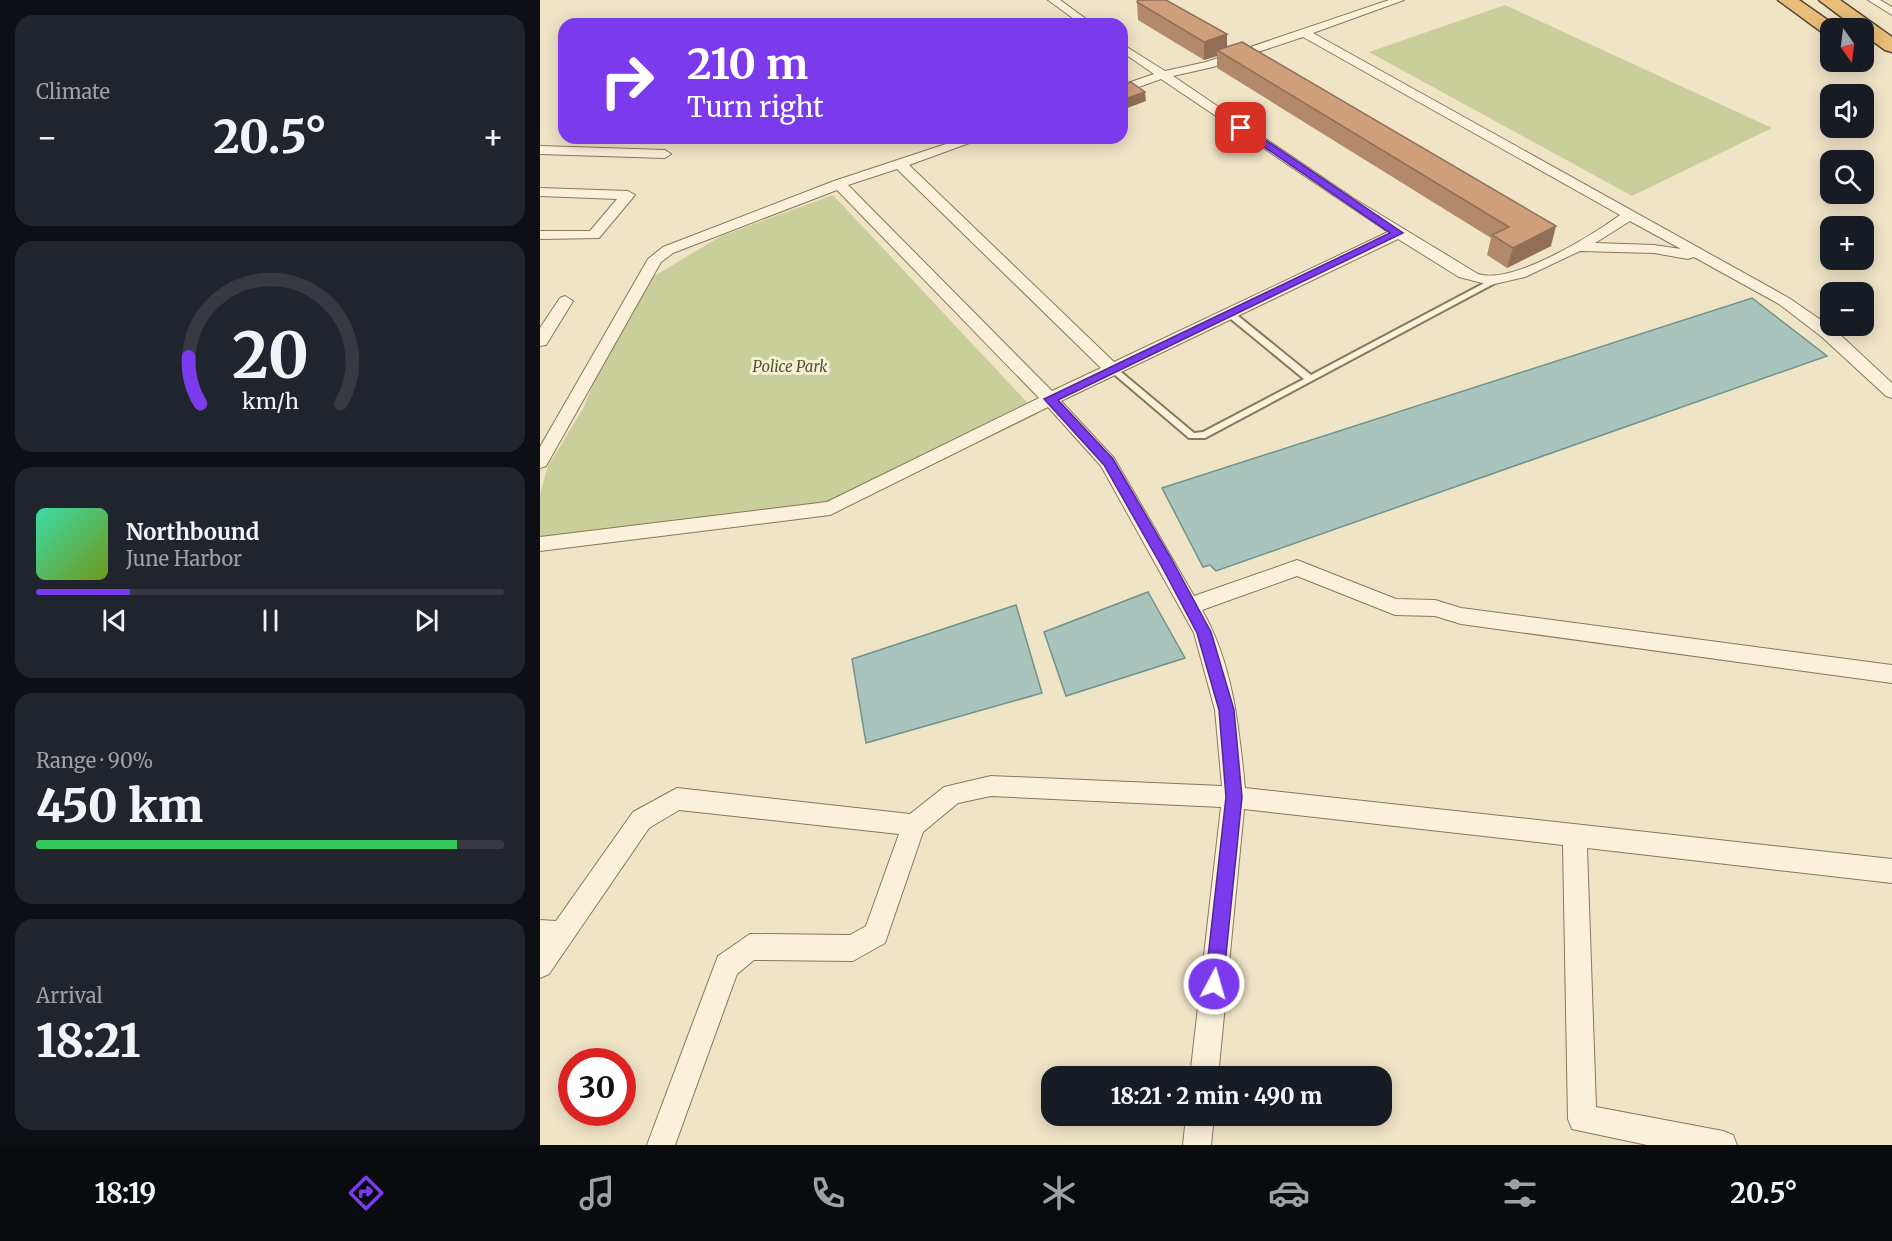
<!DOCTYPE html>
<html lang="en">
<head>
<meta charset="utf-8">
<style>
	:root { --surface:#171b24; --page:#20242c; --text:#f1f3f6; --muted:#9ea1a6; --line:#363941; --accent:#7c3aed }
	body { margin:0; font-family:Merriweather,serif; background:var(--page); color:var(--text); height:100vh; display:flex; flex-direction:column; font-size:22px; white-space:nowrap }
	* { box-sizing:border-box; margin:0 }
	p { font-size:20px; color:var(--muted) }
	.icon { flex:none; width:33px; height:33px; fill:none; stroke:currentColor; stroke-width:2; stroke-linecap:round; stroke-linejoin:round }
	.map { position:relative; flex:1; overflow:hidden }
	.side { display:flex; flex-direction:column; gap:15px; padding:15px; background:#0d0f14; width:540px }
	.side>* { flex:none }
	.top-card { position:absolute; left:18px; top:18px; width:570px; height:126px; border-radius:18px; box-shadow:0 3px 15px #0003; background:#7c3aed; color:#fff; overflow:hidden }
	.needle { width:39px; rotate:166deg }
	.buttons { position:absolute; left:1280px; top:18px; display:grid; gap:12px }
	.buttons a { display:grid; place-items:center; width:54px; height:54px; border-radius:12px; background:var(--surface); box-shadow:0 3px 15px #0003; font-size:30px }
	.speed { position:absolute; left:18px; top:1048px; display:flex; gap:12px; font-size:30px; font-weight:700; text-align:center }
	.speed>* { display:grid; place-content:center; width:78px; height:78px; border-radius:50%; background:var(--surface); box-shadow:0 3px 15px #0003; line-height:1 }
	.speed .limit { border:9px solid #d22; background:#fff; color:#111 }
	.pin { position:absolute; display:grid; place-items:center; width:51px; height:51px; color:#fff; margin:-26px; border-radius:12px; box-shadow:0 3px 9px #0006 }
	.me { position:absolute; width:66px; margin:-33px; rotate:6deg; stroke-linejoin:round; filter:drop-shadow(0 0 4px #0008) }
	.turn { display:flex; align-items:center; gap:21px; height:126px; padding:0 30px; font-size:27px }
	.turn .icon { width:78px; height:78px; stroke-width:2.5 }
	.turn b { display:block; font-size:42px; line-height:51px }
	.big { font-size:45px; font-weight:800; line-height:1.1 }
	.side .tile { flex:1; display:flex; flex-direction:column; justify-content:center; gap:9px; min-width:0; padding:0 21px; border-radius:18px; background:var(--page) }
	.side .dial { align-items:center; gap:0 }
	.dial svg { height:156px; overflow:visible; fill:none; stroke:var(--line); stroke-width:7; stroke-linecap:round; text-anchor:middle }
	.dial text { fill:var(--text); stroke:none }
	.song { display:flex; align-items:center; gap:18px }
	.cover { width:72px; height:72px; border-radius:9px; background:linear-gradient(135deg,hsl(160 70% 55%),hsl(80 70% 35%)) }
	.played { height:6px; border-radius:3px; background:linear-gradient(90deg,var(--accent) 20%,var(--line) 20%) }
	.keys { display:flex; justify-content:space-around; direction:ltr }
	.heat { display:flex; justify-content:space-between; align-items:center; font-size:33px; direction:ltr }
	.charge { height:9px; border-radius:4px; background:linear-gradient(90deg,#34c759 90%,var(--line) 0) }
	.trip { position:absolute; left:501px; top:1066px; width:351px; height:60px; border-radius:18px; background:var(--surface); box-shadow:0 3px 15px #0003; font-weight:800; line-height:60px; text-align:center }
	.menu { display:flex; height:96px; justify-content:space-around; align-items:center; background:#090b0e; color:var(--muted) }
	.menu .icon { width:42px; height:42px }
	.menu .current { color:var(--accent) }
	.menu b { font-size:27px; color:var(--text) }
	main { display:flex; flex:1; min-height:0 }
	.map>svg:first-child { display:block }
	.green { fill:#c8cf9a }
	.water { fill:#a8c4bc; stroke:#6e938a; stroke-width:1.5 }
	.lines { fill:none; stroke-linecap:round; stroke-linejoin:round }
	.service-casing { stroke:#8c765b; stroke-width:4 }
	.minor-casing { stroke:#8c765b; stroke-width:2 }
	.trunk-casing { stroke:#5a442f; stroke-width:3 }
	.service { fill:#faf1db; fill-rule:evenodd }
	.minor { fill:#faf1db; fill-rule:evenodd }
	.trunk { fill:#eabe7a; fill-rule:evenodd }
	.wall { fill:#b2896b }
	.shaded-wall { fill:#916f57 }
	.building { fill:#cf9f7c; stroke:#916f57; stroke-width:1.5 }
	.route { fill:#7c3aed; stroke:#51269a; stroke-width:1.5 }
	.labels { text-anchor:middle; stroke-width:6; stroke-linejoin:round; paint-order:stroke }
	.park-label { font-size:15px; font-style:italic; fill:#4c5925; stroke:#f7eed7 }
</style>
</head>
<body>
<main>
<section class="side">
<div class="tile"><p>Climate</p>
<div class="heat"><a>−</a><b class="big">20.5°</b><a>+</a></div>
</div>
<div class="tile dial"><svg viewBox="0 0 100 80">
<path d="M14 69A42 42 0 1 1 86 69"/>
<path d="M14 69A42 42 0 0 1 8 45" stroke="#7c3aed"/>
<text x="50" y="56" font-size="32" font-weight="700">20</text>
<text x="50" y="72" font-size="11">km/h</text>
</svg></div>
<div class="tile">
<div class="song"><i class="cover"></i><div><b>Northbound</b><p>June Harbor</p></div></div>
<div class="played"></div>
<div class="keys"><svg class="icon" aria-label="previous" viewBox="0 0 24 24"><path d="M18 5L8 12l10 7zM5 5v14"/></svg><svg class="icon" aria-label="pause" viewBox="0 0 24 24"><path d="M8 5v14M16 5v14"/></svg><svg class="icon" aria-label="next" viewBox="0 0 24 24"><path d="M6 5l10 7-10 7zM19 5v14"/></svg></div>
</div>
<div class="tile"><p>Range · 90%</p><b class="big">450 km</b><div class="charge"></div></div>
<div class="tile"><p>Arrival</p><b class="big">18:21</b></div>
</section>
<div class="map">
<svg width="1352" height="1145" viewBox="0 0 1352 1145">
	<rect width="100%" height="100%" fill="#f0e4c7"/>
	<g class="green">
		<path d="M 965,5 L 1232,128 L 1092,196 L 829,52 Z"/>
		<path d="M 293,195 L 498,414 L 376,472 L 294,507 L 205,526 L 61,540 L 0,540 L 0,494 L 8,466 L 44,407 L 58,371 L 106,281 L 181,236 Z"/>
	</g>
	<g class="water">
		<path d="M 1212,298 L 1287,356 L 676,571 L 670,565 L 663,567 L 622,488 Z"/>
		<path d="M 608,592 L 645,658 L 526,696 L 504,632 Z"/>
		<path d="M 476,605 L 502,693 L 326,743 L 312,659 Z"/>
	</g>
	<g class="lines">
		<g class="service-casing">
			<path id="service" d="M 950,280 L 956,280 L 957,282 L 665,438 L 649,438 L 568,369 L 572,366 L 575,367 L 654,433 L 663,432 L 764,379 L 686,315 L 686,311 L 692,311 L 771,375 Z"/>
		</g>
		<g class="minor-casing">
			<g id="minor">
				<path d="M 508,0 L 520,0 L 553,24 L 541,24 Z"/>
				<path d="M 849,0 L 864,0 L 773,33 L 1249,298 L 1294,329 L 1352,383 L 1352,398 L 1346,396 L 1282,337 L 1239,304 L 1154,257 L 1148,259 L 1114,253 L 1040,251 L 985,277 L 950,285 L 919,277 L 858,239 L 521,401 L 574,458 L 654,596 L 757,560 L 856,599 L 895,600 L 921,608 L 1352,665 L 1352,683 L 921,624 L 895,616 L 855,615 L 757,576 L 662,610 C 693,664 699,727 705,788 L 1352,859 L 1352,883 L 1047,848 L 1056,1107 L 1183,1131 L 1193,1135 L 1197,1145 L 1107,1145 L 1032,1129 L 1028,1119 L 1023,845 L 704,809 L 678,1077 L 650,1077 L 681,807 L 451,796 L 418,803 L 383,832 L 345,943 L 313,961 L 214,960 L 197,974 L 135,1145 L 107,1145 L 178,956 L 210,934 L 310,935 L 326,926 L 359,834 L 139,810 L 109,828 L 9,974 L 0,978 L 0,920 L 16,921 L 93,812 L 137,788 L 370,814 L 404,787 L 451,776 L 682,786 L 675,710 L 654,633 L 561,466 L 508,407 L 290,515 L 0,551 L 0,537 L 287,502 L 499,398 L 297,190 L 133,253 L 121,262 L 6,466 L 0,468 L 0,447 L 108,259 L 123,247 L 294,181 L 424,138 L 443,138 L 369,165 L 574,362 L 848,232 L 621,79 L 582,93 L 582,85 L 614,74 L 582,52 L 582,44 L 625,71 L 666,62 ZM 763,37 L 1080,215 C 1051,236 973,285 938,274 L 813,198 L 633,76 L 673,67 ZM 357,169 L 561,368 L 512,391 L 308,185 ZM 1090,221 L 1141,249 L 1114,245 L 1055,243 Z"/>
				<path d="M 1328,0 L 1340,0 L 1352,7 L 1352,15 Z"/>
				<path d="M 0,146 L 125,150 L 131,154 L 125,158 L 0,154 Z"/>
				<path d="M 0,188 L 88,191 L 95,195 L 59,238 L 0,239 L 0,231 L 50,231 L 77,199 L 0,196 Z"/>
				<path d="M 25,296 L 33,301 L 6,345 L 0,346 L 0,328 L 20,298 Z"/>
				<path d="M 646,1116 L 674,1116 L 671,1145 L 643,1145 Z"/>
			</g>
		</g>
		<g class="trunk-casing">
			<g id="trunk">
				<path d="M 1238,0 L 1259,0 L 1299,28 L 1290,28 L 1290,35 L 1283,33 Z"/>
				<path d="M 1279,0 L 1300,0 L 1352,37 L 1352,52 L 1345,50 L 1323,34 L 1323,28 L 1316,28 Z"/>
			</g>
		</g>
		<use href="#service" class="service"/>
		<use href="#minor" class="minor"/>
		<use href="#trunk" class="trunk"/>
	</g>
	<path class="wall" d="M 597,2 L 687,46 L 1011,246 L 967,268 L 947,255 L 951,238 L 677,68 L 677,56 L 664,60 L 598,20 Z"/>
	<g class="shaded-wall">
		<path d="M 687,34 L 687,52 L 677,50 L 677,56 L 664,60 L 664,42 Z"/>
		<path d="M 605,92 L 606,101 L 582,110 L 582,100 Z"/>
		<path d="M 1016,226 L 1011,246 L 967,268 L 973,248 Z"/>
	</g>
	<g class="building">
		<path d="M 598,0 L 626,0 L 687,34 L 664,42 L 597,2 Z"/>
		<path d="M 702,42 L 1016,226 L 973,248 L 952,235 L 969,227 L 677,50 Z"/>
		<path d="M 591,82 L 605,92 L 582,100 L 582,85 Z"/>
	</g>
	<path class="route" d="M 698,126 L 705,126 L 863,233 L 518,400 L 573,459 L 632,560 L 671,632 L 694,710 L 702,797 L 683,984 L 681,990 L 674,993 L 668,990 L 665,984 L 686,797 L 679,710 L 657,633 L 622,567 L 564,465 L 504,399 L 850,233 L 698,129 Z"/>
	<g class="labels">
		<g class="park-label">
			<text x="250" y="372">Police Park</text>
		</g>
	</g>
</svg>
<div class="buttons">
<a><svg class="needle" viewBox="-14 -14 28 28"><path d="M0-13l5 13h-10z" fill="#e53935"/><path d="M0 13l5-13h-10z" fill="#9ea1a6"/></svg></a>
<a><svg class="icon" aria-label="sound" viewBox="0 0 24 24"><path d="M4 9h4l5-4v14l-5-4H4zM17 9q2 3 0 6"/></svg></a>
<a><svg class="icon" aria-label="search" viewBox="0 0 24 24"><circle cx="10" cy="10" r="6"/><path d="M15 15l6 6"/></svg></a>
<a>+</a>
<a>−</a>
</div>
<div class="speed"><div class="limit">30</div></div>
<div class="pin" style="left:701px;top:128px;background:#d93025"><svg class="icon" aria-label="arrive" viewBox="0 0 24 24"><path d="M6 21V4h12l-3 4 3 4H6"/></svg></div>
<svg class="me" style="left:674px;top:984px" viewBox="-20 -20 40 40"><circle r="17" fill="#7c3aed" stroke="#fff" stroke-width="3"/><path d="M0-11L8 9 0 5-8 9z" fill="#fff"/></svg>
<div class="trip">18:21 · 2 min · 490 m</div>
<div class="top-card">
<div class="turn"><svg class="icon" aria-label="right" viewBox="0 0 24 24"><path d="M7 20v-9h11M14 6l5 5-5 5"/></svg><div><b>210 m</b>Turn right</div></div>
</div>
</div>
</main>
<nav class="menu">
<b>18:19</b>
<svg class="icon current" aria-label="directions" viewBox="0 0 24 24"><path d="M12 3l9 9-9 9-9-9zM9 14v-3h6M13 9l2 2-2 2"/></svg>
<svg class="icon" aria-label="music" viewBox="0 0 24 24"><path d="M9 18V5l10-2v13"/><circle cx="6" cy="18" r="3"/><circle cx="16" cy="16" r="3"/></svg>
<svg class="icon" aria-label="phone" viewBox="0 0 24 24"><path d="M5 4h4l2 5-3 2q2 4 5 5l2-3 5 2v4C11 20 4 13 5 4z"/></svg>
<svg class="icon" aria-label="climate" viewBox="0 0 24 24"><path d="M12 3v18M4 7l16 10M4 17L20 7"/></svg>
<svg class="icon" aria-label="car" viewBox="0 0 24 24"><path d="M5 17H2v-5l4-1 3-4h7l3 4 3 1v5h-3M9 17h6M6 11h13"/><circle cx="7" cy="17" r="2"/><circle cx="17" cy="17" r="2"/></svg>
<svg class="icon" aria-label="filters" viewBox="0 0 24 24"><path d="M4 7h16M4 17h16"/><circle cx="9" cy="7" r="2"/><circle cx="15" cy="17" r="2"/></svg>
<b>20.5°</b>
</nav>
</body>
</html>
